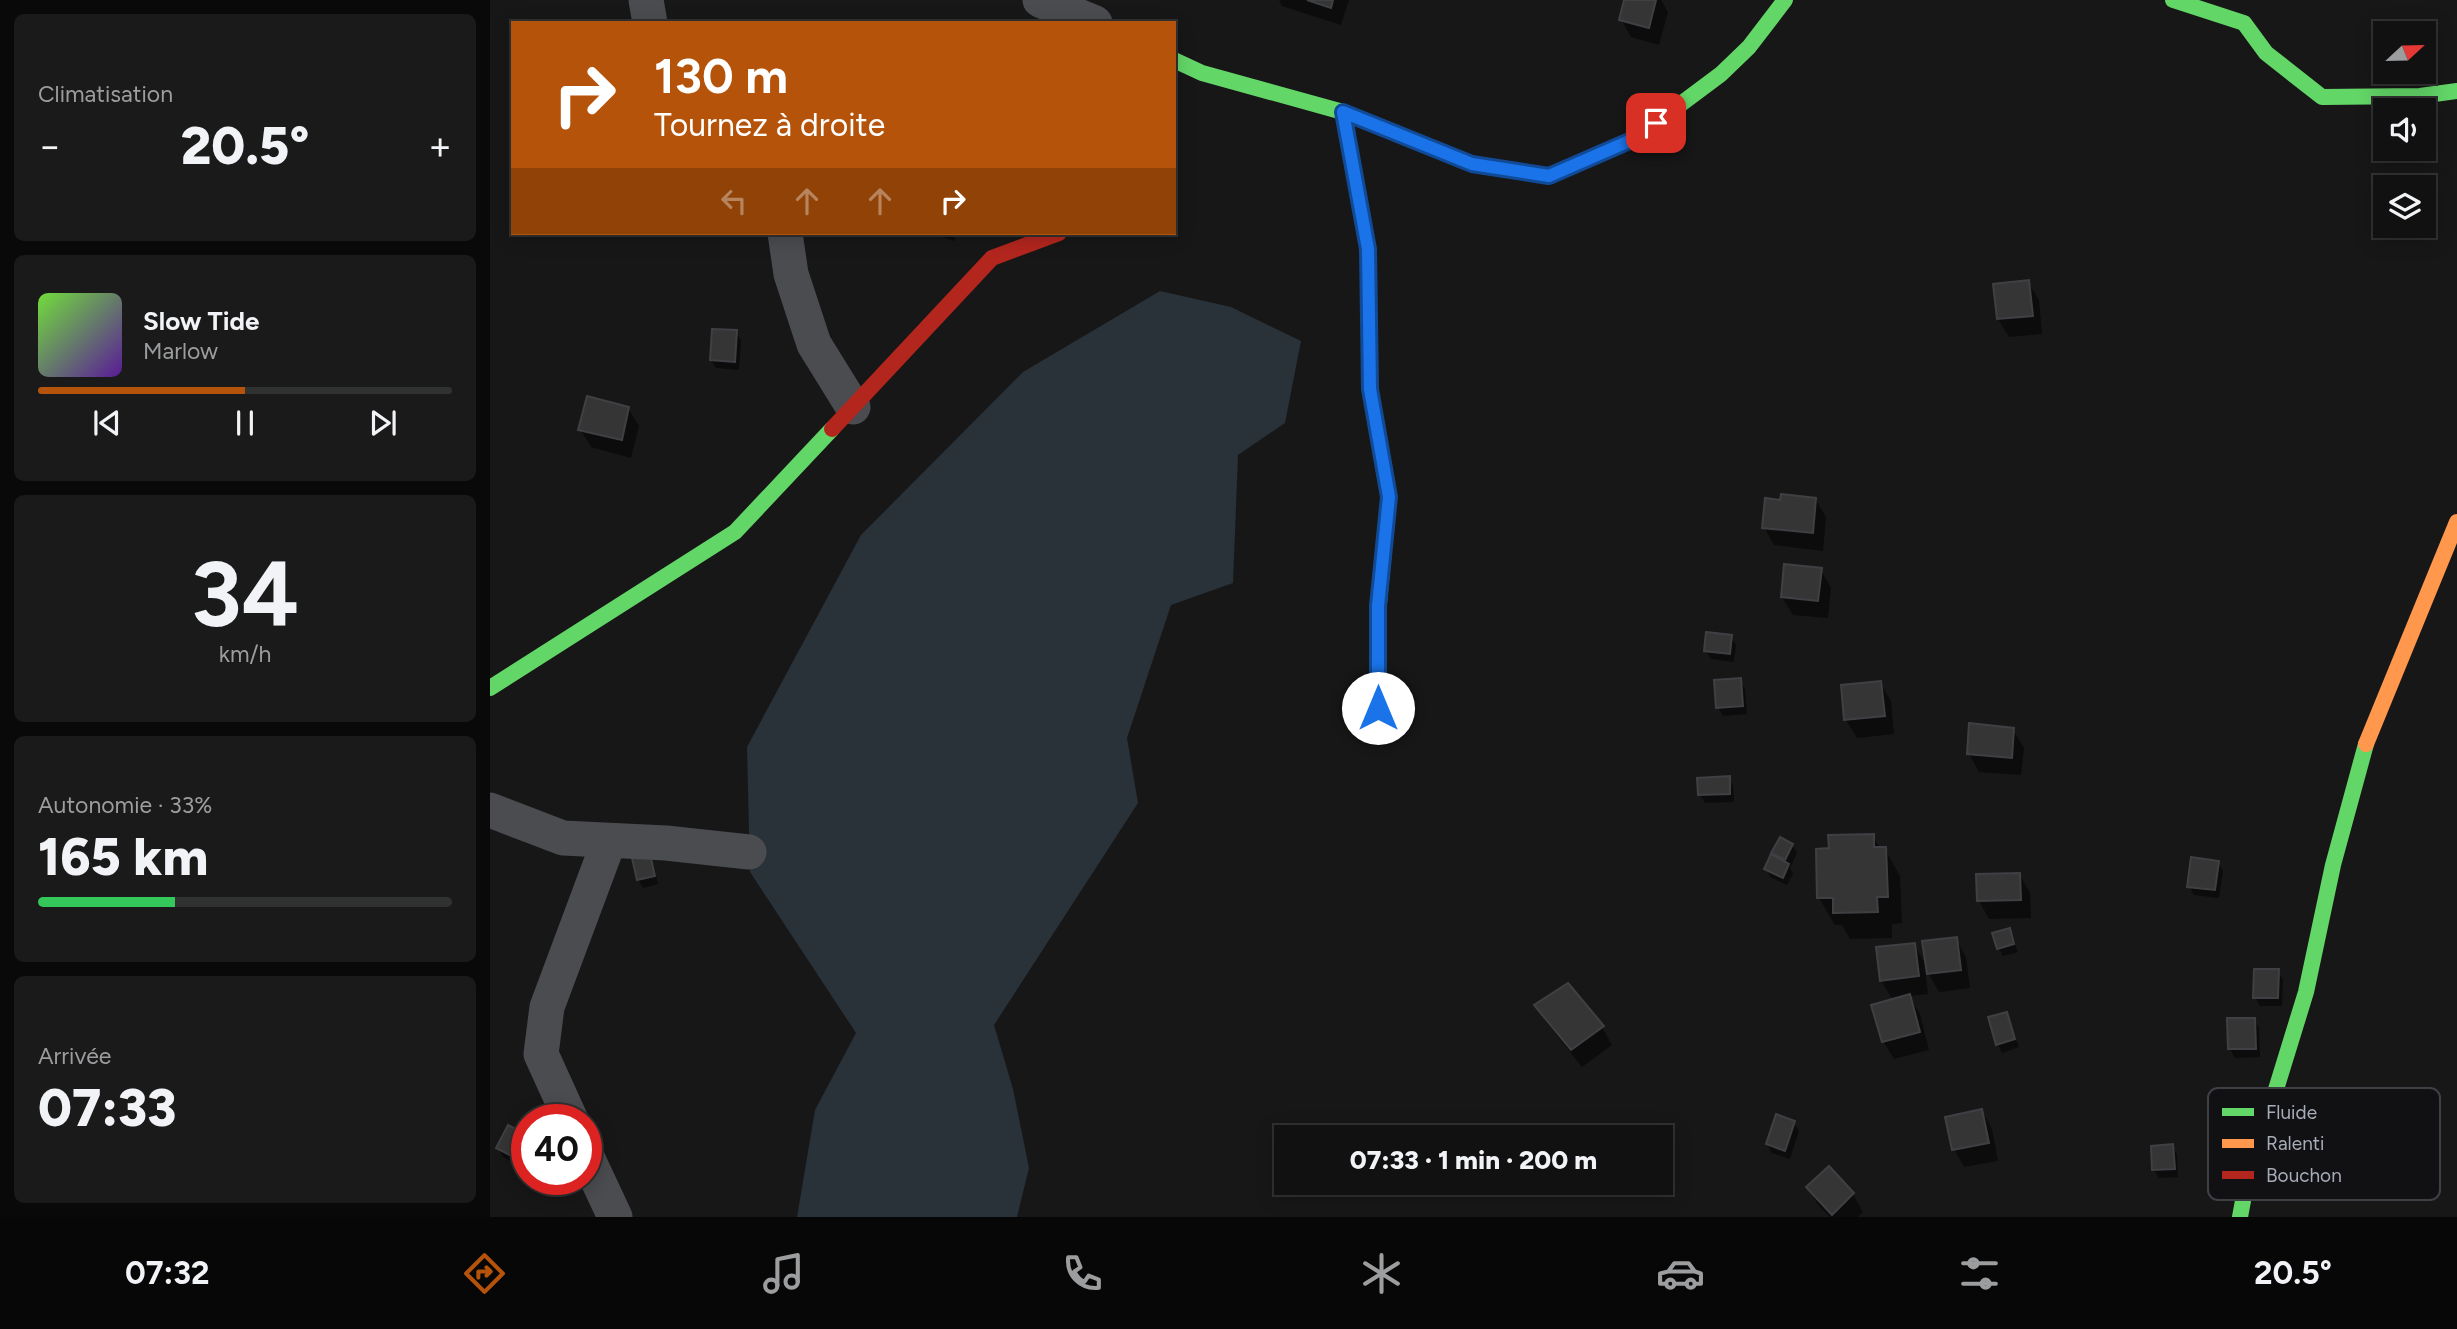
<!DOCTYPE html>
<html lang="fr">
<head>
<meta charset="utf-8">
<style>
	:root { --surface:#111; --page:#1a1a1a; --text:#f1f3f6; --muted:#9c9d9f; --line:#303131; --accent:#b45309 }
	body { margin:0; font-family:Figtree,sans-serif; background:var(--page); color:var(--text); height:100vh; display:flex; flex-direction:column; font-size:26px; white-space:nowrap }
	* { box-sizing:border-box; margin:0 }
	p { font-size:23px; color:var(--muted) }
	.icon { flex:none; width:38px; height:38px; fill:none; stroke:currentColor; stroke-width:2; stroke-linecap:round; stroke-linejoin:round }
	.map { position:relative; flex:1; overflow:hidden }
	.side { display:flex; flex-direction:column; gap:14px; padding:14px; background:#090909; width:490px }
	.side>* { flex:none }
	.top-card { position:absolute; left:21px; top:21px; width:665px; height:214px; border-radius:0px; box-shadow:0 4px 18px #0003,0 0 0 2px var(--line); background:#b45309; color:#fff; overflow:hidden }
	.needle { width:46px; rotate:68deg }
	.controls { position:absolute; left:1883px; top:21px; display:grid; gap:14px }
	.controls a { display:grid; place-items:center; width:63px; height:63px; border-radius:0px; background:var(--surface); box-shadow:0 4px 18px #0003,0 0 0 2px var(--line); font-size:35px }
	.speed { position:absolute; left:21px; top:1104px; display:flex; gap:14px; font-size:35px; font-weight:700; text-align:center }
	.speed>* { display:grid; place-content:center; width:91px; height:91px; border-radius:50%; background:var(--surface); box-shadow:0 4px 18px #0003,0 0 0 2px var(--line); line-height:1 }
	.speed .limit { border:10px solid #d22; background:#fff; color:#111 }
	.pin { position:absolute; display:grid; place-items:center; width:60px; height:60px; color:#fff; margin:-30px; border-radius:14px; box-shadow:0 4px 10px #0006 }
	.me { position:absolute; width:77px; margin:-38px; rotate:0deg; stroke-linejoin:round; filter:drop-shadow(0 0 5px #0008) }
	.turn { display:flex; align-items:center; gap:24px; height:147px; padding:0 28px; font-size:32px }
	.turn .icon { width:91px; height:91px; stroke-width:2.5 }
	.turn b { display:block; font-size:49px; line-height:60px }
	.lanes { display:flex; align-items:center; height:66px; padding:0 28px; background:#0003; justify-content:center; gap:35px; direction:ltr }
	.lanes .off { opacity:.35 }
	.big { font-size:52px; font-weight:800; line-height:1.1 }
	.side .card { flex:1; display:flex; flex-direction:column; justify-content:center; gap:10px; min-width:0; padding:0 24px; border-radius:10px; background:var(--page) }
	.side .dial { align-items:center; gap:0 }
	.dial b { font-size:91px; line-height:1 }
	.song { display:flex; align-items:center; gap:21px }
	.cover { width:84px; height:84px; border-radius:10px; background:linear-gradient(135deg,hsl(100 70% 55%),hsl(270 70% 35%)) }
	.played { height:7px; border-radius:4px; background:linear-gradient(90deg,var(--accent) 50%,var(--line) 50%) }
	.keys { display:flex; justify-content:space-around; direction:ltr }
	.heat { display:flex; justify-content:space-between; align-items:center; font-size:38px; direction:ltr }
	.charge { height:10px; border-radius:5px; background:linear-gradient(90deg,#34c759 33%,var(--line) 0) }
	.trip { position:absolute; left:784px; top:1125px; width:399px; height:70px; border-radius:0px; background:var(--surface); box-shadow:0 4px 18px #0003,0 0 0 2px var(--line); font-weight:800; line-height:70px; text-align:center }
	.dock { display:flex; height:112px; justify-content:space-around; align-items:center; background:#070707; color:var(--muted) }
	.dock .icon { width:49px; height:49px }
	.dock .selected { color:var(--accent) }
	.dock b { font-size:32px; color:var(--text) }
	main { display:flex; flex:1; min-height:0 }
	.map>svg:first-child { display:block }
	.water { fill:#293139 }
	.shadow { fill:#0007 }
	.building { fill:#353536; stroke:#3f4043; stroke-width:2 }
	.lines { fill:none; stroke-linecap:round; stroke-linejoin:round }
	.street { stroke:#4b4c50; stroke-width:35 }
	.fast { stroke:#63d668; stroke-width:16 }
	.slow { stroke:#ff974d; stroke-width:16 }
	.jam { stroke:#b3261e; stroke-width:16 }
	.route-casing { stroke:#114b97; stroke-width:18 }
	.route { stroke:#1a73e8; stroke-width:12 }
	.key { fill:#111113; stroke:#3e4045; stroke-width:2 }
	.key-label { font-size:19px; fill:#a7acb9 }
</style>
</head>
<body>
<main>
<section class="side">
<div class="card"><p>Climatisation</p>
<div class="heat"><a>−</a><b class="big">20.5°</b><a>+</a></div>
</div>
<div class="card">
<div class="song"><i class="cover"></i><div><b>Slow Tide</b><p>Marlow</p></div></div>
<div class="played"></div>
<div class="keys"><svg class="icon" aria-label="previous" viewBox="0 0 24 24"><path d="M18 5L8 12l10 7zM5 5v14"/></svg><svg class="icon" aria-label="pause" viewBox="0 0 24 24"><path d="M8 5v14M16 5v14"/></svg><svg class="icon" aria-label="next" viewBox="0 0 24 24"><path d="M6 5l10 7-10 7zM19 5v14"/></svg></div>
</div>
<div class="card dial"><b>34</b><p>km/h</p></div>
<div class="card"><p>Autonomie · 33%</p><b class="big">165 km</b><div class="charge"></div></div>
<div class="card"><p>Arrivée</p><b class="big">07:33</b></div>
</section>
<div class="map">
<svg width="1967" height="1217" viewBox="0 0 1967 1217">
	<rect width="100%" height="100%" fill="#171717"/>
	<path class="water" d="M 670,291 L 741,307 L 811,341 L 795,423 L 748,455 L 743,583 L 681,605 L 637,738 L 648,803 L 504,1025 L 523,1089 L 539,1168 L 527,1217 L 307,1217 L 325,1110 L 366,1033 L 260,872 L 257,747 L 371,535 L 533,372 Z"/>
	<g class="shadow">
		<path d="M 789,0 L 859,0 L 851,25 L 792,6 Z"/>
		<path d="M 1136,0 L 1171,0 L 1178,12 L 1169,45 L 1141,37 L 1131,19 Z"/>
		<path d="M 441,233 L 467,233 L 464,241 Z"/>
		<path d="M 1538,282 L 1549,300 L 1552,334 L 1519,337 L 1508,319 Z"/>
		<path d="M 246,332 L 251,341 L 249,370 L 226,368 L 221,360 Z"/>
		<path d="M 138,408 L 149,426 L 141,458 L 101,447 L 90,429 Z"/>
		<path d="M 1325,499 L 1336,517 L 1333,551 L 1284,545 L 1274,527 Z"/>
		<path d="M 1331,570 L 1341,588 L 1338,618 L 1303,615 L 1292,597 Z"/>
		<path d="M 1241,637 L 1246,645 L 1244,662 L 1221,659 L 1216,651 Z"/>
		<path d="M 1250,680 L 1255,689 L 1257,714 L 1233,716 L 1228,707 Z"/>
		<path d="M 1390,683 L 1401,701 L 1404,734 L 1367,738 L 1356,720 L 1353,687 Z"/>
		<path d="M 1523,730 L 1534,748 L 1531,775 L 1489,772 L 1479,754 Z"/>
		<path d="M 1239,778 L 1243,786 L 1244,802 L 1215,803 L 1210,795 Z"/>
		<path d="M 1383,836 L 1390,849 L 1395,849 L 1410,876 L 1412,923 L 1402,924 L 1402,938 L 1360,939 L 1352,925 L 1345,925 L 1329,898 L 1340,850 Z"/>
		<path d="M 1302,845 L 1307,853 L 1300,868 L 1303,874 L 1297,885 L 1280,877 L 1276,869 L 1287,860 L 1283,853 Z"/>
		<path d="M 159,856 L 164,865 L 168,884 L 153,888 L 148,879 Z"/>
		<path d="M 1728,863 L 1733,871 L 1729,898 L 1704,895 L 1699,886 Z"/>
		<path d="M 1530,875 L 1540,893 L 1541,918 L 1499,919 L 1489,901 Z"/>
		<path d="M 1519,930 L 1528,952 L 1513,956 L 1509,948 Z"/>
		<path d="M 1466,939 L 1476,957 L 1480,988 L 1449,992 L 1435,968 L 1438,994 L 1419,996 L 1430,1014 L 1439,1050 L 1404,1059 L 1393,1041 L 1403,1001 L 1391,980 L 1424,945 L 1438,968 Z"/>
		<path d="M 1788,971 L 1793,980 L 1792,1006 L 1770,1006 L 1765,997 Z"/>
		<path d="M 1046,1006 L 1112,1027 L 1122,1045 L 1092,1067 L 1057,1023 Z"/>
		<path d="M 1516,1014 L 1529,1047 L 1512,1053 L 1508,1044 Z"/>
		<path d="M 1764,1020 L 1769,1028 L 1770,1057 L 1745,1058 L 1740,1049 Z"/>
		<path d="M 1492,1111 L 1502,1129 L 1508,1161 L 1474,1167 L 1464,1149 Z"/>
		<path d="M 1304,1123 L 1309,1131 L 1300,1159 L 1282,1153 L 1277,1144 Z"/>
		<path d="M 37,1137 L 37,1169 L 13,1157 L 8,1148 Z"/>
		<path d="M 1682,1146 L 1687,1155 L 1688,1177 L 1669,1178 L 1664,1170 Z"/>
		<path d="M 1318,1187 L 1363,1194 L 1373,1212 L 1368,1217 L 1340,1217 L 1328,1205 Z"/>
	</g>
	<g class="building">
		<path d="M 817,0 L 843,0 L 841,8 Z"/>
		<path d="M 1134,0 L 1166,0 L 1159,28 L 1129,20 Z"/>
		<path d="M 1539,280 L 1543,316 L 1507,319 L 1503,284 Z"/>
		<path d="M 222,329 L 247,330 L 245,362 L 220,360 Z"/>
		<path d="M 97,396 L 139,407 L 132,440 L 88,430 Z"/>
		<path d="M 1291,494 L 1326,498 L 1323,533 L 1272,528 L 1275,498 L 1290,500 Z"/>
		<path d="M 1294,564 L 1332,568 L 1328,601 L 1291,597 Z"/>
		<path d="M 1216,632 L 1242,635 L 1240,654 L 1214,651 Z"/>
		<path d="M 1251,678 L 1253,706 L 1226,708 L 1224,680 Z"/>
		<path d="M 1391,681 L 1395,716 L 1354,720 L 1351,685 Z"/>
		<path d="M 1479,723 L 1524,728 L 1522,758 L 1477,754 Z"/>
		<path d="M 1240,776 L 1240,794 L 1208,795 L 1207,778 Z"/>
		<path d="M 1384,834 L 1384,847 L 1396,847 L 1398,897 L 1387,897 L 1388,912 L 1343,913 L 1343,898 L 1327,898 L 1326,849 L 1339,848 L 1338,835 Z"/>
		<path d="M 1290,837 L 1303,844 L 1295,860 L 1281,853 Z"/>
		<path d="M 160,854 L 165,876 L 147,880 L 142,858 Z"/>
		<path d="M 1281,854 L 1299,864 L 1293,878 L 1274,869 Z"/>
		<path d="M 1701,857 L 1729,861 L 1725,890 L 1697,887 Z"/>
		<path d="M 1530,873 L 1531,900 L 1487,901 L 1486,874 Z"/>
		<path d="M 1520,928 L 1524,944 L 1507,949 L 1502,933 Z"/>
		<path d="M 1467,937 L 1471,970 L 1437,974 L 1432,941 Z"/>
		<path d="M 1425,943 L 1429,976 L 1390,981 L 1386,947 Z"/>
		<path d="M 1764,969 L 1789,969 L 1788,998 L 1763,998 Z"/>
		<path d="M 1078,983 L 1114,1026 L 1081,1050 L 1044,1005 Z"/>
		<path d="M 1420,994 L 1430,1032 L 1392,1042 L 1381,1005 Z"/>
		<path d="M 1517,1012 L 1525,1039 L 1506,1045 L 1498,1017 Z"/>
		<path d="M 1737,1018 L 1765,1018 L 1766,1049 L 1738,1049 Z"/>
		<path d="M 1492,1109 L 1499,1143 L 1462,1150 L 1455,1117 Z"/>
		<path d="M 1286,1114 L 1305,1121 L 1295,1151 L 1276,1144 Z"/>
		<path d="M 18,1125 L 37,1135 L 37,1164 L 6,1148 Z"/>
		<path d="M 1683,1144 L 1685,1169 L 1662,1170 L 1661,1146 Z"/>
		<path d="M 1339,1166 L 1364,1193 L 1342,1215 L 1316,1187 Z"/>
	</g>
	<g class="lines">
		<g class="street">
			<path d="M 156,0 L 160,23"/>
			<path d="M 550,0 L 605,23"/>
			<path d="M 295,233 L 301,274 L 324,344 L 363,407"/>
			<path d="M 0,810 L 73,838 L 176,843 L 259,852"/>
			<path d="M 81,1120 L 51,1054 L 57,1007 L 119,841"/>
			<path d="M 96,1155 L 125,1217"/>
		</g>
		<g class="fast">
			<path d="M 1683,0 L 1754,23 L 1776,53 L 1832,97 L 1930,96 L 1967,91"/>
			<path d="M 684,60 L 712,73 L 853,112 L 982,164 L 1059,176 L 1144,139 L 1231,74 L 1259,47 L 1295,0"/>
			<path d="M 853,112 L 878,249 L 880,389 L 899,497 L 888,613"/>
			<path d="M 0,688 L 245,532 L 342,429"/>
			<path d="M 1750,1217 L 1755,1190 L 1816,992 L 1843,865 L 1876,744"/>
		</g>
		<path class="slow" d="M 1876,744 L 1967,522"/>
		<g class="jam">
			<path d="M 342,429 L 502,258 L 569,233"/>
			<path d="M 888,613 L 888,708"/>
		</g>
	</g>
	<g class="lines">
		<g class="route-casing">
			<path id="route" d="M 888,708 L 888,606 L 899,497 L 880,389 L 878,249 L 853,112 L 982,164 L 1059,176 L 1144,139 L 1166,123"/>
		</g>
		<use href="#route" class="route"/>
	</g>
	<rect x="1718" y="1088" width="232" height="112" rx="10" class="key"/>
	<rect x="1732" y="1108" width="32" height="8" fill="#63d668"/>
	<rect x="1732" y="1139" width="32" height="9" fill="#ff974d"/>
	<rect x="1732" y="1171" width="32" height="8" fill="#b3261e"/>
	<g class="key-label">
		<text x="1776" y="1119">Fluide</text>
		<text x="1776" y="1150">Ralenti</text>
		<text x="1776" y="1182">Bouchon</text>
	</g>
</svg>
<div class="controls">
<a><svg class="needle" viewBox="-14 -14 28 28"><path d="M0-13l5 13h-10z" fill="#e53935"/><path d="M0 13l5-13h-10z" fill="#9c9d9f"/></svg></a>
<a><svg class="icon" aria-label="sound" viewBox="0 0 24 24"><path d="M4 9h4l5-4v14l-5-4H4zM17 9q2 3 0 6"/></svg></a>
<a><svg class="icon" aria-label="layers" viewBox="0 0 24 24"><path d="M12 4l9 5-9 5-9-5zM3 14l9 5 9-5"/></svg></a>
</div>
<div class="speed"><div class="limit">40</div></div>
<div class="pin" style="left:1166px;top:123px;background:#d93025"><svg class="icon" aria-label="arrive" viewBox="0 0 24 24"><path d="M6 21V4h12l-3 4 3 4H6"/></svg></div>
<svg class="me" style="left:888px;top:708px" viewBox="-20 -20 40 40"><circle r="19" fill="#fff"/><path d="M0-13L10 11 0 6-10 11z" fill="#1a73e8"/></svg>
<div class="trip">07:33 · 1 min · 200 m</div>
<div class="top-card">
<div class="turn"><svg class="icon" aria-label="right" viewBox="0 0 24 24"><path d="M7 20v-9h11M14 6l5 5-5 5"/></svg><div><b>130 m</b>Tournez à droite</div></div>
<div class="lanes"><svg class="icon off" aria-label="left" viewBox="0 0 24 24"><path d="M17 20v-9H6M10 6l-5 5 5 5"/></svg><svg class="icon off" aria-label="ahead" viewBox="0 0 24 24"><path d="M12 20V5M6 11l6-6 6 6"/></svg><svg class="icon off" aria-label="ahead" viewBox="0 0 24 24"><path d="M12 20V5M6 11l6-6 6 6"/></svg><svg class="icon" aria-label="right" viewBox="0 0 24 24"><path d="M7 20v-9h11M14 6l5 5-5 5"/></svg></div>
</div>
</div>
</main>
<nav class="dock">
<b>07:32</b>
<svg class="icon selected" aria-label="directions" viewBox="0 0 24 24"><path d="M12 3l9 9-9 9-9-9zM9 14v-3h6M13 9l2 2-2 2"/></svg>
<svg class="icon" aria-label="music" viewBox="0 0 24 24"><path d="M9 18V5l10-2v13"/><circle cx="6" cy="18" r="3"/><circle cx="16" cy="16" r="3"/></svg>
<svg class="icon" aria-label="phone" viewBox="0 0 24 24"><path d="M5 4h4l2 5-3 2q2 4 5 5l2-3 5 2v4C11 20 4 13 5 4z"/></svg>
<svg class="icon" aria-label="climate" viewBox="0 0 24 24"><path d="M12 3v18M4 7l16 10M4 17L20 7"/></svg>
<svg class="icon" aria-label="car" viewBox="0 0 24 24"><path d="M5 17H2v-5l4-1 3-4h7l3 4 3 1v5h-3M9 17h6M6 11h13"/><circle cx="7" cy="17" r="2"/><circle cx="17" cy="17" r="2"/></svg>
<svg class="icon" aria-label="filters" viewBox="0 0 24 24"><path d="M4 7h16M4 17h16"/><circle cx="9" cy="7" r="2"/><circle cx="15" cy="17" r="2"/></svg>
<b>20.5°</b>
</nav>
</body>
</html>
